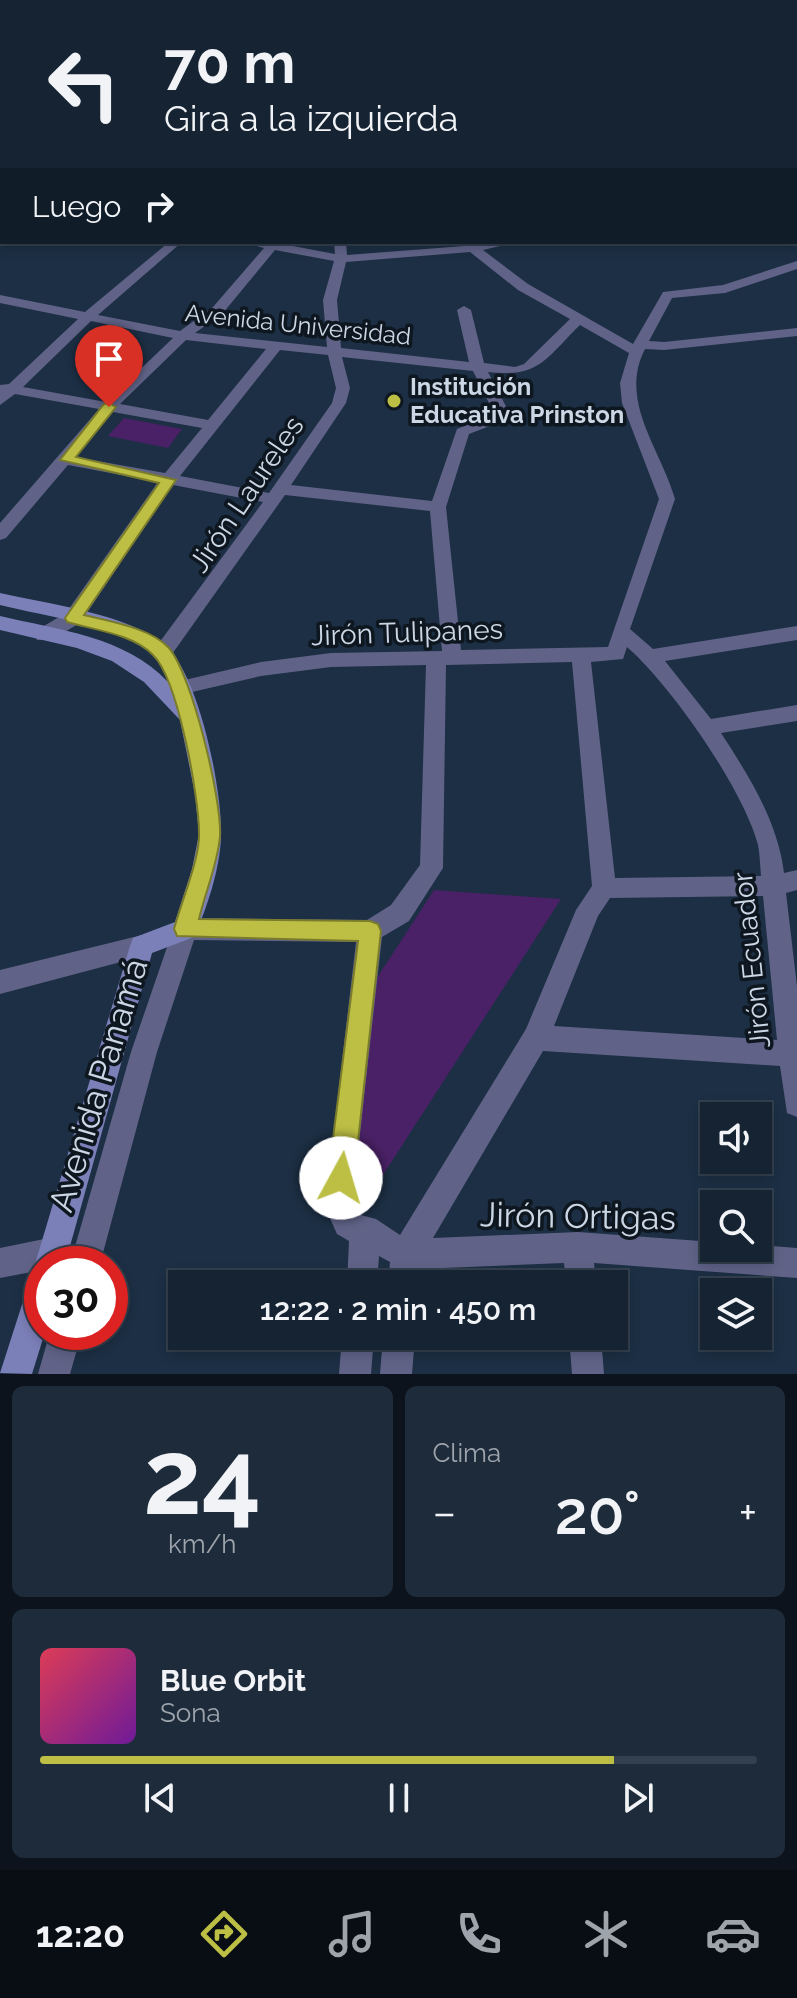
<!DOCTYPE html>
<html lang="es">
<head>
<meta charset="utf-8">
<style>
	:root { --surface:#152333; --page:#1e2b3b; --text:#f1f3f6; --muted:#9da4ac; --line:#34404e; --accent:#bcbf44 }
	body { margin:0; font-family:Raleway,sans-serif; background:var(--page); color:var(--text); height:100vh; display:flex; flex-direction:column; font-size:30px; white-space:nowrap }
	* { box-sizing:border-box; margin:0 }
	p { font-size:26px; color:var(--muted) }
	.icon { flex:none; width:44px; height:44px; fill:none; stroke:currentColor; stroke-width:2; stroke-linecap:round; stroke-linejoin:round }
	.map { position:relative; height:1374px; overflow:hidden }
	.panel { display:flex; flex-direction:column; gap:12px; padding:12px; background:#0c131c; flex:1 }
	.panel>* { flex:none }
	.top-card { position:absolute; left:0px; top:0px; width:798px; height:244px; box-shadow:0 4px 12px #0003,0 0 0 2px var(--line); background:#152333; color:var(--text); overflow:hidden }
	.tools { position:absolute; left:700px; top:1102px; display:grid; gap:16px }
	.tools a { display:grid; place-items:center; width:72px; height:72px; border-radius:0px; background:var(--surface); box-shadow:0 4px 12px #0003,0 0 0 2px var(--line); font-size:40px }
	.speed { position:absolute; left:24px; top:1246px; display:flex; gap:16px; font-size:40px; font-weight:700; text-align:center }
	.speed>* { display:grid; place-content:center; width:104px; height:104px; border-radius:50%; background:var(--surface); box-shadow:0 4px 12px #0003,0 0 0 2px var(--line); line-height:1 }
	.speed .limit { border:12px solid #d22; background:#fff; color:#111 }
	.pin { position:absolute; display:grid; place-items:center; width:68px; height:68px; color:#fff; margin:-82px -34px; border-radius:50% 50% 50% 0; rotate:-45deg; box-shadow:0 0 8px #0007 }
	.pin .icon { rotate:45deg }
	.me { position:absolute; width:88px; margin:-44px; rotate:6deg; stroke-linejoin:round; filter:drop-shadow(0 0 6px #0008) }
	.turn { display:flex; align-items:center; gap:28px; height:168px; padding:0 32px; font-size:36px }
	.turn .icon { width:104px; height:104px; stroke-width:2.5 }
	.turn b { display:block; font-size:56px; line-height:68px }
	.then { display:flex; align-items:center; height:76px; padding:0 32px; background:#0003; gap:16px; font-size:30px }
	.big { font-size:60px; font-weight:600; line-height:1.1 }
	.panel .widget { flex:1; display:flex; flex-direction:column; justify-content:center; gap:12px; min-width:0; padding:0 28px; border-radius:12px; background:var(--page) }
	.panel .dial { align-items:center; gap:0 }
	.dial b { font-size:104px; line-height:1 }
	.song { display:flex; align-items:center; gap:24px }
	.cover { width:96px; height:96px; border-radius:12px; background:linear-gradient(135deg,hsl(350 70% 55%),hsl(280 70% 35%)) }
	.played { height:8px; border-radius:4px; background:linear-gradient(90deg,var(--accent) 80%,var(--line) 80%) }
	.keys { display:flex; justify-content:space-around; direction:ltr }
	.heat { display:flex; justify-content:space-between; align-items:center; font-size:44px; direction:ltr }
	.panel .tiles { flex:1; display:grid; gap:12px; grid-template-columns:1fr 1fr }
	.widget:last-child { grid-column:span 2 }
	.trip { position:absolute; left:168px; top:1270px; width:460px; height:80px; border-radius:0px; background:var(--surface); box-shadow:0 4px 12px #0003,0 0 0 2px var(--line); font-weight:600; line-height:80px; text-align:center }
	.menu { display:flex; height:128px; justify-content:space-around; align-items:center; background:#080e14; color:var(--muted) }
	.menu .icon { width:56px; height:56px }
	.menu .on { color:var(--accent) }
	.menu b { font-size:36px; color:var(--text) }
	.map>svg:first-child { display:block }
	.green { fill:#4a2166 }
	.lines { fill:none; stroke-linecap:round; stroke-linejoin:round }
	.street { fill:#606387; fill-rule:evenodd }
	.secondary { fill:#7c80b9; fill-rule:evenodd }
	.highway { fill:#a8adf3; fill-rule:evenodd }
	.route { fill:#bcbf44; stroke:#7a7c2c; stroke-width:2 }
	.poi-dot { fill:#bcbf44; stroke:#0e1720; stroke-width:3 }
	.labels { text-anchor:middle; stroke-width:7; stroke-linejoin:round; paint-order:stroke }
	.far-street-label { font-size:24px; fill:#cbd7e5; stroke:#0e1720 }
	.far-poi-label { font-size:24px; font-weight:bold; fill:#cbd7e5; stroke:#0e1720; text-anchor:start }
	.street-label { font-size:28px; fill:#cbd7e5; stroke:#0e1720 }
	.near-street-label { font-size:34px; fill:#cbd7e5; stroke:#0e1720 }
</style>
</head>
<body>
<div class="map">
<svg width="797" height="1374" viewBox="0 0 797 1374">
	<rect width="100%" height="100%" fill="#1c2f44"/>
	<g class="green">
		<path d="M 124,418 L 182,429 L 168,448 L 108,436 Z"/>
		<path d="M 434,890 L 561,899 L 372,1192 L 357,1198 L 348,1188 L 373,984 Z"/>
	</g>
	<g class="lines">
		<g class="street">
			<path d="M 96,0 L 128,0 L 125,2 Z"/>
			<path d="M 235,0 L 244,0 L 246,2 L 237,2 Z"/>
			<path d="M 337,0 L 345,0 L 347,2 L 339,2 Z"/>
			<path d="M 522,0 L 533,0 L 535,2 L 524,2 Z"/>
			<path d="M 659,0 L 668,0 L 670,2 L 661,2 Z"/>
			<path d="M 0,56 L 2,57 L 2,63 L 0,62 Z"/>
			<rect x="796" y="63" width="1" height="6"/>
			<path d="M 2,79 L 2,85 L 0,86 L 0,80 Z"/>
			<rect x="0" y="105" width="2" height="6"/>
			<rect x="0" y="147" width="2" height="6"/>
			<rect x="0" y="183" width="2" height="7"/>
			<path d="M 169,242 L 182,242 L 98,315 L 180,331 L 213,307 L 264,248 L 243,242 L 272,242 L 335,254 L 334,242 L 346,242 L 347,255 L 517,242 L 483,250 L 528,284 L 633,344 L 663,292 L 723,285 L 797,261 L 797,269 L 725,293 L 672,298 L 649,341 L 664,342 L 797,328 L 797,336 L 664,350 L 645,349 C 618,401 661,449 675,499 L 630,629 L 653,649 L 797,626 L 797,640 L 665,661 L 711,719 L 797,705 L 797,721 L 721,733 C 749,776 778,822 784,873 L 797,870 L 797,890 L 786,893 L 797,986 L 797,1117 L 787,1113 L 780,1066 L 543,1051 L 433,1238 L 578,1232 L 714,1242 L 714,1248 L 758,1248 L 758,1245 L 797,1248 L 797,1278 L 594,1263 L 596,1284 L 566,1284 L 564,1263 L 420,1269 L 418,1284 L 388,1284 L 390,1262 L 379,1256 L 377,1284 L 347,1284 L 349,1241 L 337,1234 L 325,1207 L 356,942 L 194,940 L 157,1052 L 100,1264 L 70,1264 L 131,1052 L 176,921 L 185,918 L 367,920 L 391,905 L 420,865 L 426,665 L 331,667 L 261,676 L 179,695 L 172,693 L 169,688 L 172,683 L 261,662 L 331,653 L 442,651 L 430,511 L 285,495 L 170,657 L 156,657 L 153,652 L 156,647 L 263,502 L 173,485 L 80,623 L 51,640 L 37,640 L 34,635 L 37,630 L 66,613 L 158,482 L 68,465 L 6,538 L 0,540 L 0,523 L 99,409 L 15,394 L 0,405 L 0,385 L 9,384 L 78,319 L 0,303 L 0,295 L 85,312 ZM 275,250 L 334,261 L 323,300 L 327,347 L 195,333 L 223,313 ZM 470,252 L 518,290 L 570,319 L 524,364 L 515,367 L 484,363 L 471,310 L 464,306 L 457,310 L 469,362 L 341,348 L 337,300 L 346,262 ZM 91,321 L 173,338 L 106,402 L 23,387 ZM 580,325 L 629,353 L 620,383 L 622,403 L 659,499 L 608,647 L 461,650 L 446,507 L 469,434 L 503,421 L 510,414 L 488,372 C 540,378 545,359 580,325 ZM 186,340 L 266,349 L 208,420 L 120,404 ZM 280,350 L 328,355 L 336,388 L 332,403 L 269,493 L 180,476 ZM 342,357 L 473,371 L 494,413 L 457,429 L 432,501 L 291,485 L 346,403 L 350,388 ZM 113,412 L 202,428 L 165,473 L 75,457 ZM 627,647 C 670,684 744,790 758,845 C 760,855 760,866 761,876 L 615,878 L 591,662 L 623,659 ZM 572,662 L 592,886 L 576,910 L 526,1029 L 400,1235 L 376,1219 L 357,1214 L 355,1178 L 382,937 L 409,921 L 443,868 L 446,665 ZM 763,896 L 777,1040 L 554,1026 L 598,916 L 610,898 Z"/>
			<path d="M 142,935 L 151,938 L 154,946 L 151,954 L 0,994 L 0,970 Z"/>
			<path d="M 54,1237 L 65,1241 L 69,1252 L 65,1263 L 42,1264 L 42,1270 L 0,1278 L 0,1248 Z"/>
			<path d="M 50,1332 L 82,1332 L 70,1374 L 38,1374 Z"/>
			<path d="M 342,1336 L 374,1336 L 371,1374 L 339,1374 Z"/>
			<path d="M 383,1336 L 415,1336 L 412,1374 L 380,1374 Z"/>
			<path d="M 569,1336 L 601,1336 L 604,1374 L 572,1374 Z"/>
		</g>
		<g class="secondary">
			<path d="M 749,0 L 757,0 L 759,2 L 751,2 Z"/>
			<path d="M 0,593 C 48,604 115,612 158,639 C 198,663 223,792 221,837 C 220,869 207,908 194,937 L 152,953 L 65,1264 L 42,1264 L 42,1332 L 45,1332 L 32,1374 L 0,1373 L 27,1289 L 31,1278 L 39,1275 L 35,1264 L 130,946 L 133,938 L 175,922 L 192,869 L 199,834 L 195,794 L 180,720 L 144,682 L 112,661 L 77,648 L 0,630 L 0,616 C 58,630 125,636 168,682 C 164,672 160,662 153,655 C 119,625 43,616 0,605 Z"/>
		</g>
		<g class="highway">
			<rect x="796" y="2" width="1" height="6"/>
			<rect x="0" y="35" width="2" height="7"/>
		</g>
	</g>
	<path class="route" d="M 109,403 L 116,407 L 76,457 L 176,480 L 84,615 C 109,621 151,628 169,648 C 192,675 222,800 220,836 C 218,863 205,893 199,919 L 370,921 L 378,924 L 381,931 L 354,1178 L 350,1187 L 341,1191 L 332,1187 L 328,1178 L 358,941 L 177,936 L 174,929 C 181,902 200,859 199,833 C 199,797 178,679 153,655 C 133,634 94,630 67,622 L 65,618 L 159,483 L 60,460 L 104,404 Z"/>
	<circle class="poi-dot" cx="394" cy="401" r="8"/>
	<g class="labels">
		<g class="far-street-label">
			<text transform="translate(298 325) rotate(6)" y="8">Avenida Universidad</text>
		</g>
		<g class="far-poi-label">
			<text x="410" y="395">Institución<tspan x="410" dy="28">Educativa Prinston</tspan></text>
		</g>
		<g class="street-label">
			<text transform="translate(246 494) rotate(-56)" y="10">Jirón Laureles</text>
			<text transform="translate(407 632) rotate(-2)" y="10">Jirón Tulipanes</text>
			<text transform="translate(751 960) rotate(-96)" y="10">Jirón Ecuador</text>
		</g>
		<g class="near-street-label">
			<text transform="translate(98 1085) rotate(-73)" y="12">Avenida Panamá</text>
			<text transform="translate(578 1216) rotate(1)" y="12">Jirón Ortigas</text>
		</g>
	</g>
</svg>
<div class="tools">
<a><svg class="icon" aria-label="sound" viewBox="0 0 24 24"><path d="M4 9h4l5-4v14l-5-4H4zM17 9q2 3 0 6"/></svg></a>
<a><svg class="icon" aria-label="search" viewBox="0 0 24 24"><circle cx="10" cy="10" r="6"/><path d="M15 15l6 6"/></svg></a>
<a><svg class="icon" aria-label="layers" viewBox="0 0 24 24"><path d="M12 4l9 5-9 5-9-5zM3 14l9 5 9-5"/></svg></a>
</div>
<div class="speed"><div class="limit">30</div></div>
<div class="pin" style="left:109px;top:407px;background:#d93025"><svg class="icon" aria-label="arrive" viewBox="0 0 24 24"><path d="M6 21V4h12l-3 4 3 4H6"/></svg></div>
<svg class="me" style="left:341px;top:1178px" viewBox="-20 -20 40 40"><circle r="19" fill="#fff"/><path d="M0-13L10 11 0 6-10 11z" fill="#bcbf44"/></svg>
<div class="trip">12:22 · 2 min · 450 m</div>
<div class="top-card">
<div class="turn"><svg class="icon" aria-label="left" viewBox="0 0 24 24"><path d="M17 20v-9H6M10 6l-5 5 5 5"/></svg><div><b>70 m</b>Gira a la izquierda</div></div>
<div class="then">Luego<svg class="icon" aria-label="right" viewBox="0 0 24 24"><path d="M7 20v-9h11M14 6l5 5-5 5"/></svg></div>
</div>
</div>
<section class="panel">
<div class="tiles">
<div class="widget dial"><b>24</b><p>km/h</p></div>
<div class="widget"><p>Clima</p>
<div class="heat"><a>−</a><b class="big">20°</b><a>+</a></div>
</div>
<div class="widget">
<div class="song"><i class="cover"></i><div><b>Blue Orbit</b><p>Sona</p></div></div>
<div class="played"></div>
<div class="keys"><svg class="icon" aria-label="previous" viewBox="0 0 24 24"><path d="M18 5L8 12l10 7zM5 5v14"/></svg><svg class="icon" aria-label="pause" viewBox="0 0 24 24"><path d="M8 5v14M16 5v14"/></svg><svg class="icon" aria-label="next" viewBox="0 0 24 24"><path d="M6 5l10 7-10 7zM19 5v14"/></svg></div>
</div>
</div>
</section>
<nav class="menu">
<b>12:20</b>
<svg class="icon on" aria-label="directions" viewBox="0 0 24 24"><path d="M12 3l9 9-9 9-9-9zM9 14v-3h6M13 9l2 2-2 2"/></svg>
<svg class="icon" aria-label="music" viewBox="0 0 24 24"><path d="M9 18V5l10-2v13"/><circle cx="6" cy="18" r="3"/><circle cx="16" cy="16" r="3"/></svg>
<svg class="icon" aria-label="phone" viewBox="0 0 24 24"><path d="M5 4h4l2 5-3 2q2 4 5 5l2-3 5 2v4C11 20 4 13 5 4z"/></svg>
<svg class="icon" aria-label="climate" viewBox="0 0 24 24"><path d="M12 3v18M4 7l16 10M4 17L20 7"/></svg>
<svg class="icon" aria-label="car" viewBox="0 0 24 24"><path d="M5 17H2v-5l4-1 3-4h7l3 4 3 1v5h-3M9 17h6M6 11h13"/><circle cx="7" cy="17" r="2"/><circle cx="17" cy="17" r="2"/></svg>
</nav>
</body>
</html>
